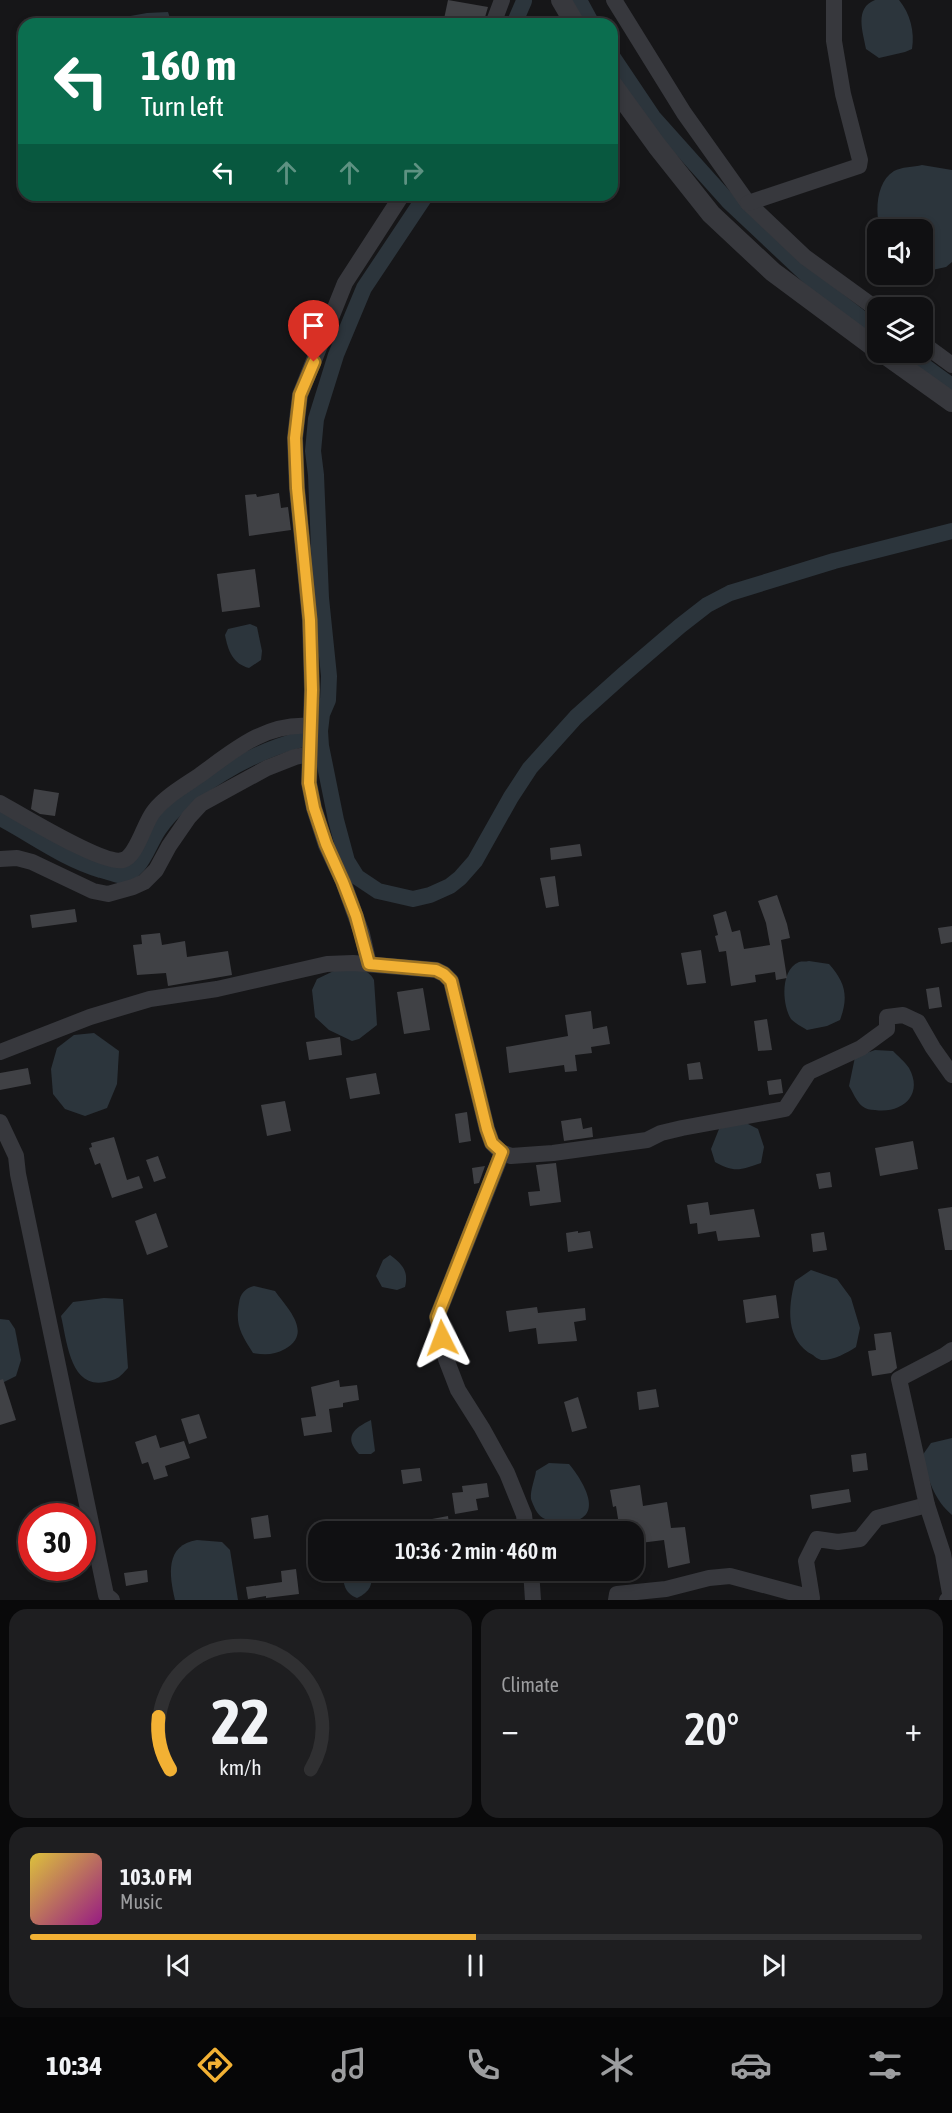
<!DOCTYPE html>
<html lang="en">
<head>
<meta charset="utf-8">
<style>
	:root { --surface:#101012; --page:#1e1e20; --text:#f1f3f6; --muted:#9c9d9f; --line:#303032; --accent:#f2b134 }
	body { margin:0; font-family:"Asap Condensed",sans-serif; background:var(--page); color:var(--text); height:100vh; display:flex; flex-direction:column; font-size:22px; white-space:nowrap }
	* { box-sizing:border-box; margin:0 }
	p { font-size:20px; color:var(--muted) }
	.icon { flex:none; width:33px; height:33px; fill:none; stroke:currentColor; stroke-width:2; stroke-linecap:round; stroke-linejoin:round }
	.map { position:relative; height:1600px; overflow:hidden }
	.details { display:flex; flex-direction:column; gap:9px; padding:9px; background:#09090a; flex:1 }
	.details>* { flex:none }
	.hud { position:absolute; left:18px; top:18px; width:600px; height:183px; border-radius:18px; box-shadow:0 3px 9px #0003,0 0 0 2px var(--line); background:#0b6e4f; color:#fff; overflow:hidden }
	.fabs { position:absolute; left:867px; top:219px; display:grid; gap:12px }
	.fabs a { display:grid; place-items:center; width:66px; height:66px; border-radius:12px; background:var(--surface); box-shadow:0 3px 9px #0003,0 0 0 2px var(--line); font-size:30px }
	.speed { position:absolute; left:18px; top:1503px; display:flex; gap:12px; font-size:30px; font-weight:700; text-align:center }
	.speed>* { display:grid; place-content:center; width:78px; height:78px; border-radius:50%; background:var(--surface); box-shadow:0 3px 9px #0003,0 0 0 2px var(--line); line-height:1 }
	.speed .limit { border:9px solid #d22; background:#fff; color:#111 }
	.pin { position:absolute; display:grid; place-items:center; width:51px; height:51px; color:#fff; margin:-62px -26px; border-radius:50% 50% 50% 0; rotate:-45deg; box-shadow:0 0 6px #0007 }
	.pin .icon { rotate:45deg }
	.me { position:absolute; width:66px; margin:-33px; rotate:357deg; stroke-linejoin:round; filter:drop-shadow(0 0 4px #0008) }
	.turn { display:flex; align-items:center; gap:21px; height:126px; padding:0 24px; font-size:27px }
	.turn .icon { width:78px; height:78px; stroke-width:2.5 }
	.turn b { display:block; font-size:42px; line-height:51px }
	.lanes { display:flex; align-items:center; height:57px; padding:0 24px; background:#0003; justify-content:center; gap:30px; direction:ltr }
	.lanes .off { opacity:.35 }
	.big { font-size:45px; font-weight:600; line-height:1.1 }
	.details .tile { flex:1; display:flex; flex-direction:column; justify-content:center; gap:9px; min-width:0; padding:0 21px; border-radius:18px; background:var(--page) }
	.details .dial { align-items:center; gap:0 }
	.dial svg { height:156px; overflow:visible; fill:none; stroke:var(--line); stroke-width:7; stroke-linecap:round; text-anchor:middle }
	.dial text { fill:var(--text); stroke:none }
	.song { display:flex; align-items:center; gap:18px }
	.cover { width:72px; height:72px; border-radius:9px; background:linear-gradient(135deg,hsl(50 70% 55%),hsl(310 70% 35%)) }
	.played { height:6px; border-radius:3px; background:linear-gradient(90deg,var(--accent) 50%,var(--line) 50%) }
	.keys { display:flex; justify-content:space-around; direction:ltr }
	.heat { display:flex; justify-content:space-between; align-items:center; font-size:33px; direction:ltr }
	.details .tiles { flex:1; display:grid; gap:9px; grid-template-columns:1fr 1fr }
	.tile:last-child { grid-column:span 2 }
	.trip { position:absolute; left:308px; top:1521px; width:336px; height:60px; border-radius:18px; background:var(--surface); box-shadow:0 3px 9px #0003,0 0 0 2px var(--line); font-weight:600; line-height:60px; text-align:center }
	.menu { display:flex; height:96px; justify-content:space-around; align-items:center; background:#060607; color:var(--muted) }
	.menu .icon { width:42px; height:42px }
	.menu .current { color:var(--accent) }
	.menu b { font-size:27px; color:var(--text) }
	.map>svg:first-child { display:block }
	.water { fill:#2c353c }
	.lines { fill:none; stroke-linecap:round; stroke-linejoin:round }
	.canal { stroke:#2c353c; stroke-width:16 }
	.building { fill:#404145 }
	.minor { stroke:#37383d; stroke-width:16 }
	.tertiary { stroke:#37383d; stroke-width:20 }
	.route-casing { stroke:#9d7322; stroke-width:15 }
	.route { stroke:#f2b134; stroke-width:10 }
</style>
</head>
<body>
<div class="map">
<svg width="952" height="1600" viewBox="0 0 952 1600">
	<rect width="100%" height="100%" fill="#161618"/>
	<g class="water">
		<path d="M 875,0 L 899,0 C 910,13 915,32 912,49 L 905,52 L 879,58 L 866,49 C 863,32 854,8 875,0 Z"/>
		<path d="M 168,12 L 172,24 L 86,24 L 147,13 Z"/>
		<path d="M 922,165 L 952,170 L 952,262 L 946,267 L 923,272 L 922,230 L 880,229 C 875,212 876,182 894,171 C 901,167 914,167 922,165 Z"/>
		<path d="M 250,624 L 257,627 L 262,651 L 261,660 L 249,668 C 233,664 228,651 225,635 L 228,629 Z"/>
		<path d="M 809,961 L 829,964 C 845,982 849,996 840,1020 L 827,1026 L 807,1030 C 802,1027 795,1023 791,1019 C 782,1005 780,970 799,962 C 802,961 805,962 809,961 Z"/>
		<path d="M 340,968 C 353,969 368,967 374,980 L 377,1025 L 359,1039 L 352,1041 L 329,1030 L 315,1017 L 312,990 L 317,979 Z"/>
		<path d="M 94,1033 L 119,1051 L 117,1084 L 107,1108 L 85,1116 L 65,1109 L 53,1094 L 51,1069 L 57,1048 L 74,1035 Z"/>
		<path d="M 875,1050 L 893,1051 C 898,1056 905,1062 909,1068 C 924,1095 902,1114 875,1110 C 870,1110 866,1109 862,1106 C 856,1101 853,1092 849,1086 L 855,1057 Z"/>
		<path d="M 742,1121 L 758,1129 L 764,1147 L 761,1163 C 741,1170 734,1173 715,1162 L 711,1149 L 719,1129 Z"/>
		<path d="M 390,1255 C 402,1264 409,1271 405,1287 L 397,1290 L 382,1287 L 376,1276 L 383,1260 Z"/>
		<path d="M 811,1270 L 837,1279 L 851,1298 L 860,1328 L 856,1347 C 847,1353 832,1361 821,1360 C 818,1359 815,1357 813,1355 C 785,1341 788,1306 795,1281 Z"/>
		<path d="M 254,1286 L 275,1291 C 288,1309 313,1333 285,1349 C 274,1355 265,1355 253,1353 C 241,1334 235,1325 239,1303 C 240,1294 245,1288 254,1286 Z"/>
		<path d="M 104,1298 L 123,1299 L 128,1368 C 119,1378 118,1379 105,1382 C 70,1389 67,1341 61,1316 L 73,1302 Z"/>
		<path d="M 0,1319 L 9,1320 L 15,1329 L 21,1360 L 16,1376 L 0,1384 Z"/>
		<path d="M 371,1420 L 375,1451 L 371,1454 L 359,1454 C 343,1437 354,1428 371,1420 Z"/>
		<path d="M 952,1438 L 952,1515 C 934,1500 928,1479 922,1456 L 931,1443 Z"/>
		<path d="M 549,1463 L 569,1464 C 584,1482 607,1520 566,1522 C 558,1522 550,1522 543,1518 C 537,1515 533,1505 531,1499 C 530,1490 535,1479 536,1471 Z"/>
		<path d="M 197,1540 L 222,1542 L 230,1550 L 238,1600 L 175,1600 C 169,1575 165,1545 197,1540 Z"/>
		<path d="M 343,1571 L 370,1571 C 374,1584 370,1592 357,1598 C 344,1593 343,1583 343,1571 Z"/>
	</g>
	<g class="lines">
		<g class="canal">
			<path d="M 579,0 L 592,24"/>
			<path d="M 514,24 L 524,1"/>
			<path d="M 612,56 L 653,117 L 729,202 L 812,280 L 878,331"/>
			<path d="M 426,195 L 364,288 L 336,355 L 316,419 L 313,451 L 316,475 L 321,598 L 329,676 L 328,700 L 322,714 L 320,731 L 321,746 L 336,820 L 347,861 L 357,877 L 378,891 L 413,899 L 430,895 L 450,886 L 460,878 L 475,861 L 511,797 L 530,768 L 576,717 L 624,674 L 680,626 L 707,605 L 730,593 L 834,561 L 952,531"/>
			<path d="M 905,352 L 952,386"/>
			<path d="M 0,818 C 34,836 64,859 101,870 C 106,871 113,874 119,875 C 141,876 148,844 159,829 C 188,787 251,753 299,740"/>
		</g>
	</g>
	<g class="building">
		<path d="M 448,0 L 488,7 L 483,24 L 470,24 L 444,19 Z"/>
		<path d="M 279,493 L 281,508 L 288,507 L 291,530 L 249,536 L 245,495 L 256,494 L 257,497 Z"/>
		<path d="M 255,569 L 260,607 L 222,612 L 217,574 Z"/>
		<path d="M 34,789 L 59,793 L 55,816 L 40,814 L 31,809 Z"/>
		<path d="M 580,844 L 582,856 L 551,860 L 550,848 Z"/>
		<path d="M 555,876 L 559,906 L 546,908 L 540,878 Z"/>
		<path d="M 777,895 L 787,924 L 790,938 L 781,940 L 787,978 L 776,980 L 775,972 L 755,975 L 756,982 L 731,986 L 726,951 L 719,952 L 715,936 L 718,935 L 713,915 L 726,911 L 732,932 L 740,930 L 744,949 L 770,945 L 766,923 L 758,901 Z"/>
		<path d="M 75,909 L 77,922 L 32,928 L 30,915 Z"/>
		<path d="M 952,926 L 952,942 L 941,944 L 938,928 Z"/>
		<path d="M 160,933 L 162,945 L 185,941 L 187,957 L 228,951 L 232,975 L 168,986 L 166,973 L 137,975 L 133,945 L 142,944 L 141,935 Z"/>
		<path d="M 701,950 L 706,983 L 687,985 L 681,953 Z"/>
		<path d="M 939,987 L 942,1007 L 929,1009 L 926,989 Z"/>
		<path d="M 423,988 L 430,1030 L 404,1034 L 397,992 Z"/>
		<path d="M 591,1011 L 593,1029 L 607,1026 L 610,1044 L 591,1047 L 592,1053 L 575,1055 L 577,1071 L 565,1072 L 564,1065 L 509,1073 L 506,1047 L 568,1036 L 565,1015 Z"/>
		<path d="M 767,1019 L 772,1050 L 758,1051 L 754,1021 Z"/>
		<path d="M 340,1037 L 342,1055 L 309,1060 L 306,1042 Z"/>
		<path d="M 700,1062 L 703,1079 L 689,1080 L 687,1064 Z"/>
		<path d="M 28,1068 L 31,1084 L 0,1090 L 0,1073 Z"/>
		<path d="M 376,1073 L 380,1094 L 350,1099 L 346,1078 Z"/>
		<path d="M 781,1079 L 783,1093 L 769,1095 L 767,1081 Z"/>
		<path d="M 285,1101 L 291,1131 L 267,1136 L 261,1105 Z"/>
		<path d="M 467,1112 L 471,1141 L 459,1143 L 455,1114 Z"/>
		<path d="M 581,1118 L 583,1129 L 592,1127 L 593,1137 L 564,1141 L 561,1121 Z"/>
		<path d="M 114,1137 L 127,1180 L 139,1176 L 143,1188 L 112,1198 L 100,1163 L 95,1165 L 89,1148 L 92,1147 L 91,1143 Z"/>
		<path d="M 913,1141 L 918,1169 L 880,1176 L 875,1148 Z"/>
		<path d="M 158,1156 L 166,1178 L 154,1182 L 146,1160 Z"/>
		<path d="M 556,1163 L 561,1202 L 530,1206 L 528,1192 L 540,1191 L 536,1165 Z"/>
		<path d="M 485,1166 L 479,1183 L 474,1184 L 472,1168 Z"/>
		<path d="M 830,1172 L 832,1187 L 819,1189 L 816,1174 Z"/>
		<path d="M 708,1202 L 710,1215 L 754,1209 L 760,1237 L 718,1241 L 716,1231 L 698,1234 L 697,1223 L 690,1224 L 687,1205 Z"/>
		<path d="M 952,1207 L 952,1250 L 945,1250 L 938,1209 Z"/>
		<path d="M 156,1213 L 168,1247 L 147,1255 L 135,1221 Z"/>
		<path d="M 578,1231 L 578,1233 L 590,1231 L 593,1248 L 568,1252 L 566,1233 Z"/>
		<path d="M 824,1232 L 827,1250 L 813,1252 L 811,1234 Z"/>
		<path d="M 776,1295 L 779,1318 L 746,1323 L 743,1300 Z"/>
		<path d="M 537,1307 L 538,1313 L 585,1308 L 586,1320 L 574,1322 L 577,1341 L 538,1344 L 536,1328 L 509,1332 L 506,1311 Z"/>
		<path d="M 891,1332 L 897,1368 L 891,1373 L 872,1376 L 868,1351 L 876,1350 L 874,1334 Z"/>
		<path d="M 3,1379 L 16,1420 L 0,1425 L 0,1380 Z"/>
		<path d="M 339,1380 L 340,1387 L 357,1385 L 359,1400 L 343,1403 L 343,1407 L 329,1409 L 332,1432 L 304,1436 L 301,1418 L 316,1416 L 311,1387 Z"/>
		<path d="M 656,1389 L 659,1407 L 639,1410 L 637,1392 Z"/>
		<path d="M 578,1397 L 587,1428 L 572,1432 L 564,1402 Z"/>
		<path d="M 199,1414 L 207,1438 L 189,1444 L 181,1419 Z"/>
		<path d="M 156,1435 L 160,1448 L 184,1441 L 190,1458 L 165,1466 L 168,1476 L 154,1480 L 148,1462 L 142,1464 L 135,1442 Z"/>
		<path d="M 866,1453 L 868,1470 L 853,1472 L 851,1455 Z"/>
		<path d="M 420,1468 L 422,1481 L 403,1484 L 401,1470 Z"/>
		<path d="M 487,1483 L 489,1497 L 476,1499 L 478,1510 L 455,1514 L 452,1493 L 463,1492 L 462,1486 Z"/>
		<path d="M 640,1485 L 643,1506 L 667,1502 L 671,1528 L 685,1527 L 690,1563 L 668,1568 L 664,1540 L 640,1543 L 637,1522 L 619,1525 L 616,1506 L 613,1507 L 610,1490 Z"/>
		<path d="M 849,1489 L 851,1502 L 812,1509 L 810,1495 Z"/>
		<path d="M 268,1515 L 271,1537 L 254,1539 L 251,1518 Z"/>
		<path d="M 448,1516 L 450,1532 L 433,1532 L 432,1519 Z"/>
		<path d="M 296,1569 L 299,1594 L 266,1598 L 266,1596 L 248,1599 L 246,1587 L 282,1582 L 281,1571 Z"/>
		<path d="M 147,1570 L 148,1582 L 126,1586 L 124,1573 Z"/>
	</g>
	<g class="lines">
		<g class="minor">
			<path d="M 614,0 L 684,113 L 748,203 L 805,257 L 878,310"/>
			<path d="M 493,24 L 502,0"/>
			<path d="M 748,203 L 859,166 L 860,160 L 843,94 L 834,41 L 834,0"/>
			<path d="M 922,343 L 952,365"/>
			<path d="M 0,803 C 20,814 104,866 123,860 C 137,856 144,823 154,811 C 166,796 184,786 200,775 C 233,751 266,722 310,726"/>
			<path d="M 0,859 L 17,858 L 32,862 L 93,891 L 108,894 L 133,887 L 144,882 L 156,870 L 169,846 L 189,817 L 201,804 L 267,768 L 295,757 L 310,754"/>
			<path d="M 369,964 L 362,934 L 343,881 L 326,845 L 314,808 L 309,783 L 312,690 L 310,620 L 297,488 L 295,438 L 300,395 L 345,283 L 402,195"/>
			<path d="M 0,1052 L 90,1017 L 150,999 L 217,989 L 327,964 L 353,963 L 436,970 L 444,974 L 451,981 L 487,1129 L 492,1143 L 501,1152 L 511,1156 L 553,1153 L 647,1140 L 661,1133 L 682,1128 L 785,1109 L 809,1072 L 861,1048 L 887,1029 L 887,1017 L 903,1015 L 918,1022 L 933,1048 L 952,1075"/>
			<path d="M 0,1122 L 16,1156 L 18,1174 L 106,1595 L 112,1600"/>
			<path d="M 502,1153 L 437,1317 L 446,1359 L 458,1390 L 482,1428 L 507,1473 L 524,1515 L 526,1532"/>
			<path d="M 531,1570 L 533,1600"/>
			<path d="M 616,1600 L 617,1594 L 666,1589 L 709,1578 L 730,1576 L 812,1598 L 806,1561 L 817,1539 L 838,1542 L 860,1539 L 877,1518 L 927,1505"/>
			<path d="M 947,1600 L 951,1599 L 943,1554 L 927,1505 L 899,1379 L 945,1355 L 952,1350"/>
		</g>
		<g class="tertiary">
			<path d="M 561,0 L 575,24"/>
			<path d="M 612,84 L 657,146 L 711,214 L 773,272 L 878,350"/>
			<path d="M 882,352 L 952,402"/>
		</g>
	</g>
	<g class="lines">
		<g class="route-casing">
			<path id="route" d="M 314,362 L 300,395 L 295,438 L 297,488 L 310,620 L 312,690 L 309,783 L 314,808 L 326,844 L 343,882 L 356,916 L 369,964 L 436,970 L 444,974 L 451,981 L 487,1129 L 492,1143 L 502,1152 L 437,1317 L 442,1338"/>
		</g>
		<use href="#route" class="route"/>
	</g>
</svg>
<div class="fabs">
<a><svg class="icon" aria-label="sound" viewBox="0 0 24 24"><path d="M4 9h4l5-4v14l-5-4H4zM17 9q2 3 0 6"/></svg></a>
<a><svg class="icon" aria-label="layers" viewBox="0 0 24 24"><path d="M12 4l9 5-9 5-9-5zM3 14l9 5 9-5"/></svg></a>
</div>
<div class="speed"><div class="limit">30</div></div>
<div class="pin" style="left:314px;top:362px;background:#d93025"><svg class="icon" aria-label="arrive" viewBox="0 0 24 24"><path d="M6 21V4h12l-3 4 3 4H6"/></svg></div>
<svg class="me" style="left:442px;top:1338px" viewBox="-20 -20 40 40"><path d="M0-17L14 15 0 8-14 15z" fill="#f2b134" stroke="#fff" stroke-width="4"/></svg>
<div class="trip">10:36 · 2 min · 460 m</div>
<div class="hud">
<div class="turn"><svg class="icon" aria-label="left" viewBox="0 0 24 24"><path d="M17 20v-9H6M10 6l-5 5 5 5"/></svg><div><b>160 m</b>Turn left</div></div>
<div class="lanes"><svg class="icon" aria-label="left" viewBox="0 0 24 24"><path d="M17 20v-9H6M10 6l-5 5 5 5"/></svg><svg class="icon off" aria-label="ahead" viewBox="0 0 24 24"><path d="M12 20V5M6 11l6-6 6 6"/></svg><svg class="icon off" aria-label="ahead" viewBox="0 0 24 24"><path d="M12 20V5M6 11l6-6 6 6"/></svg><svg class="icon off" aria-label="right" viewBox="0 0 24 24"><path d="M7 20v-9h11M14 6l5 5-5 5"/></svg></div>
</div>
</div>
<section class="details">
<div class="tiles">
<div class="tile dial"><svg viewBox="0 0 100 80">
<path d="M14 69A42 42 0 1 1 86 69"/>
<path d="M14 69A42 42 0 0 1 8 42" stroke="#f2b134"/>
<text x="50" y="56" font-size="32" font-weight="700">22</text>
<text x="50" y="72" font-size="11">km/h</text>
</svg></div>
<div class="tile"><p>Climate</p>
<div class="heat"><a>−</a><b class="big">20°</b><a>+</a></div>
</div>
<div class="tile">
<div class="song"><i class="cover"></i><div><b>103.0 FM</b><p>Music</p></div></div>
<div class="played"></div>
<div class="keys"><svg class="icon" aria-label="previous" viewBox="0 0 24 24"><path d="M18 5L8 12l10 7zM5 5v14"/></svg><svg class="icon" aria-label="pause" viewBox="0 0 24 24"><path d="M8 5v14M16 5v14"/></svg><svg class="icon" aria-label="next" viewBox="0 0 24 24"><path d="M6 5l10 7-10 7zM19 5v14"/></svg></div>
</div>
</div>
</section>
<nav class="menu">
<b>10:34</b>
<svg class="icon current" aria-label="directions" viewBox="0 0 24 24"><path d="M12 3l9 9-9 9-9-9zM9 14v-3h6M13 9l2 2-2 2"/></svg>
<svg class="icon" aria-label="music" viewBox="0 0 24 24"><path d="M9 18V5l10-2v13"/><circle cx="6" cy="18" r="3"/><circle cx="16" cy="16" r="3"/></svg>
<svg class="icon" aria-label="phone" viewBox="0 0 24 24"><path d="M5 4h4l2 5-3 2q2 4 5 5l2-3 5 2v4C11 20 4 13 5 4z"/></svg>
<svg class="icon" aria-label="climate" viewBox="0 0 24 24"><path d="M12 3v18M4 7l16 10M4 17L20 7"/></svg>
<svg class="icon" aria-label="car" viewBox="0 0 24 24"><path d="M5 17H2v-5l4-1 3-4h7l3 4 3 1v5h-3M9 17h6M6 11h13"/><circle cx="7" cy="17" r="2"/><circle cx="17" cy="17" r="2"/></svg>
<svg class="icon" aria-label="filters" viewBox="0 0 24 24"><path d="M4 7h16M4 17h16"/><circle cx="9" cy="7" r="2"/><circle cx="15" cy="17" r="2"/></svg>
</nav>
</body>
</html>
